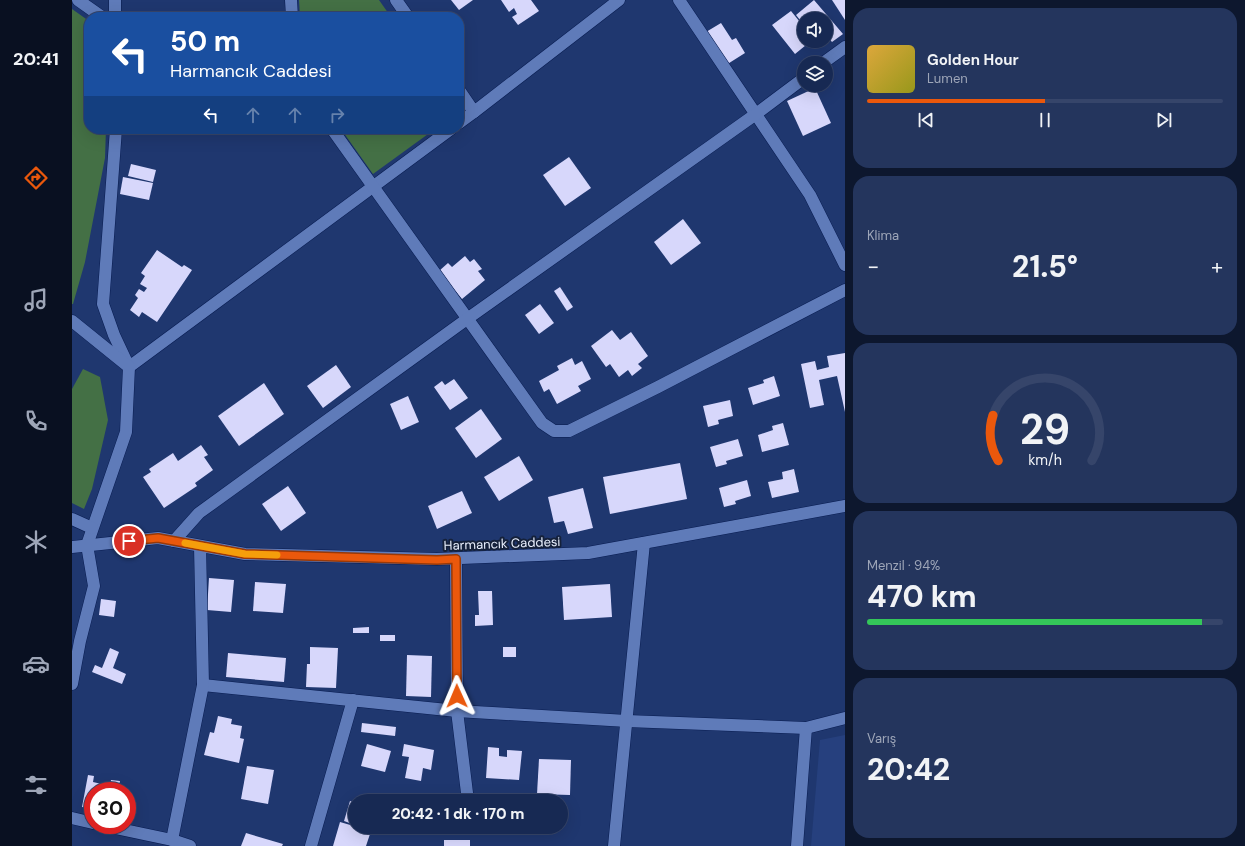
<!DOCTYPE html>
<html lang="tr">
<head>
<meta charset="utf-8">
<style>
	:root { --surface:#172953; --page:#24355d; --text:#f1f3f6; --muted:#9ea6b8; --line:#36456a; --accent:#ea580c }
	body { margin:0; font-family:"DM Sans",sans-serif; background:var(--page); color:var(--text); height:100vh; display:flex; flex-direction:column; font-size:15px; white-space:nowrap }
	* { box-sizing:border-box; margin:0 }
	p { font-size:13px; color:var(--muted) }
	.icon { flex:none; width:22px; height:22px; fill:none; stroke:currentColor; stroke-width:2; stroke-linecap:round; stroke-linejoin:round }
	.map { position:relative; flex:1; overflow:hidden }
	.drawer { display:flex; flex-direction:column; gap:8px; padding:8px; background:#0d172e; width:400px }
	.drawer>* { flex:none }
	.banner { position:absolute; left:12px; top:12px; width:380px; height:122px; border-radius:16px; box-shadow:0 4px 16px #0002,0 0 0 1px var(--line); background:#1a4fa0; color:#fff; overflow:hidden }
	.controls { position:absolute; left:725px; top:12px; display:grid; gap:8px }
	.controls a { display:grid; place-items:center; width:36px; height:36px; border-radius:50%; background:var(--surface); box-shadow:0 4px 16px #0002,0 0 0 1px var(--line); font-size:20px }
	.speed { position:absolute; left:12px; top:782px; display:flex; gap:8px; font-size:20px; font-weight:700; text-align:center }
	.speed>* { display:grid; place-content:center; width:52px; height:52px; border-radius:50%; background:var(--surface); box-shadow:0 4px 16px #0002,0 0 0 1px var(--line); line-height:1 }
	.speed .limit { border:6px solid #d22; background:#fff; color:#111 }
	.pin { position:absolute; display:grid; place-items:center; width:34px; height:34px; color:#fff; margin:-17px; border:2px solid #fff; border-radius:50%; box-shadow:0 1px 4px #0007 }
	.me { position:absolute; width:44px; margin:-22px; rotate:359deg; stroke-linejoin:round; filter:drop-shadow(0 0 3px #0008) }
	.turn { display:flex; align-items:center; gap:14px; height:84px; padding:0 20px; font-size:18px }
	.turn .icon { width:52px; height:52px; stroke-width:2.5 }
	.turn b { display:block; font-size:28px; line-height:34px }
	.lanes { display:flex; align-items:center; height:38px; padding:0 20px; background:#0003; justify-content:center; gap:20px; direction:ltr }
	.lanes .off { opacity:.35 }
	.big { font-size:30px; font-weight:800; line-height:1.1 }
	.drawer .tile { flex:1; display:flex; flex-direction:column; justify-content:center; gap:6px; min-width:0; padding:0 14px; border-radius:16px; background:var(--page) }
	.drawer .dial { align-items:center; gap:0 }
	.dial svg { height:104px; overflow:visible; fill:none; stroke:var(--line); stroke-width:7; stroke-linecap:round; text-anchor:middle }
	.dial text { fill:var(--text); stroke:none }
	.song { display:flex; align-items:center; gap:12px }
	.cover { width:48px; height:48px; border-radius:6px; background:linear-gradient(135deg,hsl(40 70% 55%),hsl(60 70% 35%)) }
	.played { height:4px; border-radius:2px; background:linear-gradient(90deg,var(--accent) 50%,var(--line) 50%) }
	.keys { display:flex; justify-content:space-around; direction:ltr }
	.heat { display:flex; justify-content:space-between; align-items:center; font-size:22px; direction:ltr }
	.charge { height:6px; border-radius:3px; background:linear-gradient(90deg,#34c759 94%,var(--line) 0) }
	.trip { position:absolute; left:276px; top:794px; width:220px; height:40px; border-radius:20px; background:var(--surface); box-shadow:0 4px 16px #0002,0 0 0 1px var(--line); font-weight:800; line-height:40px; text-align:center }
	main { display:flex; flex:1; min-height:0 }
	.tab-bar { display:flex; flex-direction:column; width:72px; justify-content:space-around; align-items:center; background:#091021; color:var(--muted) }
	.tab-bar .icon { width:28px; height:28px }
	.tab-bar .current { color:var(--accent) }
	.tab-bar b { font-size:18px; color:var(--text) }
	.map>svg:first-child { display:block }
	.built { fill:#26407e }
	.green { fill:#447045 }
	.building { fill:#d7d7fb }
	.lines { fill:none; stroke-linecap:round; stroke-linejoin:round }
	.street-casing { stroke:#081c51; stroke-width:13 }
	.secondary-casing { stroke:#081c51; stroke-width:13 }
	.street { stroke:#5f7bb9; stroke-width:12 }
	.secondary { stroke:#5f7bb9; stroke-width:12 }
	.route-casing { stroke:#983908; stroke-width:10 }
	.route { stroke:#ea580c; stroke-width:7 }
	.slow { stroke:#f59e0b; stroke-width:7 }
	.labels { text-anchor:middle; stroke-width:4; stroke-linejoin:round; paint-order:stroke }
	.street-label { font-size:13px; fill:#e8effd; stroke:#15213a }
</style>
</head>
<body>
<main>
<nav class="tab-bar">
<b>20:41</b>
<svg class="icon current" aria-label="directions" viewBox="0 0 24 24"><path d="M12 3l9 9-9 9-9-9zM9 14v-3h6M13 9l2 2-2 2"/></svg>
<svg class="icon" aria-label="music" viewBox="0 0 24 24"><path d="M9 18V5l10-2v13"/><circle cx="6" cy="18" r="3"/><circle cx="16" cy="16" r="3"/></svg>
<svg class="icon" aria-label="phone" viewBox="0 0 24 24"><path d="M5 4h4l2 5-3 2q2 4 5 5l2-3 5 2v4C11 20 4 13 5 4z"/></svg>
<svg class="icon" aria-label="climate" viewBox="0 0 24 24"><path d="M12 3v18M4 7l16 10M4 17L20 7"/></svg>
<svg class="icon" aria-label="car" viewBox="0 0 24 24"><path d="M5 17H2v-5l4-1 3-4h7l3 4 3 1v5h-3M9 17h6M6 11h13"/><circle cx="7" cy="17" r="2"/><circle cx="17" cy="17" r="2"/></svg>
<svg class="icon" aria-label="filters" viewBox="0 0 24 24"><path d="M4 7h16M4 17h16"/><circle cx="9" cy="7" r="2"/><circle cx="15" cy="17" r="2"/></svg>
</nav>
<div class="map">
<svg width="773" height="846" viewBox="0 0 773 846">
	<rect width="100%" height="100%" fill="#1f376f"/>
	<path class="built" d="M 773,735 L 773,846 L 739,846 L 748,740 Z"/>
	<g class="green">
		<path d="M 227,0 L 307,0 L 319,17 L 228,17 Z"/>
		<path d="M 0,9 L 17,21 L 17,129 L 34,129 L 33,158 L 13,262 L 1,304 L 0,304 Z"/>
		<path d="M 269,129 L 363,129 L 301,174 Z"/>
		<path d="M 11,369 L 28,377 L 36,420 L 20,489 L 12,509 L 0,503 L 0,389 Z"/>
	</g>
	<g class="building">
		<path d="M 379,0 L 401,0 L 387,10 Z"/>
		<path d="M 429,0 L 459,0 L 467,11 L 446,25 L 440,17 L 445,14 L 442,8 L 437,12 Z"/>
		<path d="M 742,0 L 771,34 L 760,42 L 754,35 L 754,19 L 732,19 L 732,25 L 724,15 Z"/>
		<path d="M 760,0 L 773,0 L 773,20 Z"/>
		<path d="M 719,11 L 732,27 L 732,41 L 739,41 L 723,54 L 700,25 Z"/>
		<path d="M 649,23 L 660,40 L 664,38 L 673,53 L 654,65 L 634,32 Z"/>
		<path d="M 743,88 L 759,123 L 731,136 L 715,101 Z"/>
		<path d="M 497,157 L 519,188 L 493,206 L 471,175 Z"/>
		<path d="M 59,164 L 84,170 L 81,182 L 56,176 Z"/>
		<path d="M 51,177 L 81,183 L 77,200 L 48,194 Z"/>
		<path d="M 611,219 L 629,243 L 599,265 L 582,242 Z"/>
		<path d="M 85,250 L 110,267 L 112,265 L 120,270 L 85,322 L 70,312 L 67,317 L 58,310 L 66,298 L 63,295 L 67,289 L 72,292 L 75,288 L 68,284 L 73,276 L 69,273 Z"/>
		<path d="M 393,256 L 398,262 L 402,259 L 410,269 L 406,271 L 413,280 L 390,299 L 367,271 L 376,263 L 380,267 Z"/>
		<path d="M 488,287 L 501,307 L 495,311 L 482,291 Z"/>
		<path d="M 468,304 L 482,323 L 467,334 L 453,315 Z"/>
		<path d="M 540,330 L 548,340 L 559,332 L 576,356 L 566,364 L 570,368 L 560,376 L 556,370 L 547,377 L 538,364 L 534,367 L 519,346 Z"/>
		<path d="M 773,353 L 773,412 L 765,376 L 747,380 L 752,405 L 738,408 L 729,364 L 743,361 L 745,370 L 757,367 L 755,356 Z"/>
		<path d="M 500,358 L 503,365 L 510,361 L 519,379 L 506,386 L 509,391 L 485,404 L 477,389 L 472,392 L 467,381 L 487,370 L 485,366 Z"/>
		<path d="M 264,365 L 279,387 L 251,408 L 235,386 Z"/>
		<path d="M 702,376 L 708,396 L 681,405 L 676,388 L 692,383 L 691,380 Z"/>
		<path d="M 382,379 L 396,398 L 378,410 L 362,387 L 370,381 L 373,385 Z"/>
		<path d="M 192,383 L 212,414 L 167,446 L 146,416 Z"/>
		<path d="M 336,396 L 347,422 L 329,430 L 318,404 Z"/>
		<path d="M 658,400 L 661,416 L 646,420 L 647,424 L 636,427 L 631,406 Z"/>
		<path d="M 409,409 L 430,439 L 404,458 L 383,428 Z"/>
		<path d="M 711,423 L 717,445 L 690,452 L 686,435 L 701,430 L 700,426 Z"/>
		<path d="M 666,439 L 671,456 L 654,461 L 655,464 L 644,467 L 638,447 Z"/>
		<path d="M 129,445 L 136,455 L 132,457 L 141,470 L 123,483 L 125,486 L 92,508 L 71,477 L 79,472 L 77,469 L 101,453 L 106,461 Z"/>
		<path d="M 447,456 L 461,480 L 427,501 L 412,477 Z"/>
		<path d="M 608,463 L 615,499 L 538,514 L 531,477 Z"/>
		<path d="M 722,469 L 727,492 L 700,498 L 696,482 L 711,479 L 710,472 Z"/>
		<path d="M 675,480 L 679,496 L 663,501 L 664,504 L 652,507 L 647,488 Z"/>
		<path d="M 216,486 L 234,513 L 209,531 L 190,504 Z"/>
		<path d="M 511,488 L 521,528 L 496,534 L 492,521 L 482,523 L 476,497 Z"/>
		<path d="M 390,491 L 400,513 L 365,529 L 356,506 Z"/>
		<path d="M 137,578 L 162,580 L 159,612 L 135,610 Z"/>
		<path d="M 183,582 L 214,584 L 211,613 L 181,611 Z"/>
		<path d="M 538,584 L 540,617 L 492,620 L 490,587 Z"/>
		<path d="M 406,591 L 420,591 L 421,625 L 403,626 L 403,615 L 407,615 Z"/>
		<path d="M 29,599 L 44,601 L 42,617 L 27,615 Z"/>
		<path d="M 297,627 L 297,633 L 281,633 L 281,628 Z"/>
		<rect x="308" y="635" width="15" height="6"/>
		<path d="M 238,647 L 266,648 L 264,688 L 234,687 L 235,664 L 238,664 Z"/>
		<rect x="431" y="647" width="13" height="10"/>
		<path d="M 38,648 L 47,652 L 41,668 L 54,674 L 50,684 L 20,672 L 23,665 L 30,668 Z"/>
		<path d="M 156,653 L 214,658 L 212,682 L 154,677 Z"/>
		<path d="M 335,655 L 360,656 L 359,697 L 334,696 Z"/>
		<path d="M 146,716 L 160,719 L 159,724 L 170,726 L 168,738 L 172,739 L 167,763 L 132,755 L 138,732 L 142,733 Z"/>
		<path d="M 290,723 L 324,727 L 323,736 L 289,732 Z"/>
		<path d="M 295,744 L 319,751 L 313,772 L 289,766 Z"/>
		<path d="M 332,744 L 362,750 L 359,770 L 351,768 L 349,781 L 333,778 L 337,757 L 330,756 Z"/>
		<path d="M 416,747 L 427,748 L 427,756 L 435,757 L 435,750 L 450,751 L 447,780 L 414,778 Z"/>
		<path d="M 467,759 L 499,760 L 498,795 L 465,794 Z"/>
		<path d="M 175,766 L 202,770 L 196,804 L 169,799 Z"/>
		<path d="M 16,775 L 22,776 L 21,782 L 38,786 L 39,780 L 48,781 L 46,791 L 21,791 L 21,809 L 10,807 Z"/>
		<path d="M 278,801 L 283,803 L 283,825 L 272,821 Z"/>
		<path d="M 268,822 L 299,831 L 294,846 L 261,846 Z"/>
		<path d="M 292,827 L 308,827 L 306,832 Z"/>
		<path d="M 174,833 L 211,844 L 210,846 L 169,846 Z"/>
		<rect x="372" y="840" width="26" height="6"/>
	</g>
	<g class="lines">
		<g class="street-casing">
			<g id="street">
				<path d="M 6,0 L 30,17"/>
				<path d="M 43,0 L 43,17"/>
				<path d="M 219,0 L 220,17"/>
				<path d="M 324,0 L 336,17"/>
				<path d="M 607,0 L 738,195 L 773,265"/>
				<path d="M 751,63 L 773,47"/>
				<path d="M 387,90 L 402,112 L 547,0"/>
				<path d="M 387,123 L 402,112"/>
				<path d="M 44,129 L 31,304 L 42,335 L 57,367 L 379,129"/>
				<path d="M 260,129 L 470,423 L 482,431 L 497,431 L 586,387 L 773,290"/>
				<path d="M 0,321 L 57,367 L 54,432 L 15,545 L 22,586 L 8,641 L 0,684"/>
				<path d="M 0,519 L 20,528"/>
				<path d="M 102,541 L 127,513 L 395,319 L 684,114 L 732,78"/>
				<path d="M 384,559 L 385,711 L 396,801"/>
				<path d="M 131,685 L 385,711 L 555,721 L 734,728 L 773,718"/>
				<path d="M 0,818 L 21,823"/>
				<path d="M 29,825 L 100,840 L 118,846"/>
				<path d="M 100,840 L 131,685 L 128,546"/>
				<path d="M 239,846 L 281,700"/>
				<path d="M 542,846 L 572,543"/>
				<path d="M 725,846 L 734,728"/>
			</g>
		</g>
		<g class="secondary-casing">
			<path id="secondary" d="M 0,547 L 86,538 L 173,554 L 365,559 L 516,553 L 773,506"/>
		</g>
		<use href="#street" class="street"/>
		<use href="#secondary" class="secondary"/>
	</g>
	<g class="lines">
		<g class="route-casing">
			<path id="route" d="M 57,541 L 86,538 L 173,554 L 365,560 L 384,559 L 385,696"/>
		</g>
		<use href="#route" class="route"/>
		<path class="slow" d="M 113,543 L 173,554 L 205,555"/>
	</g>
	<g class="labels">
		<g class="street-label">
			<text transform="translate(430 543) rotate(-2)" y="5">Harmancık Caddesi</text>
		</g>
	</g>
</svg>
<div class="controls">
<a><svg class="icon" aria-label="sound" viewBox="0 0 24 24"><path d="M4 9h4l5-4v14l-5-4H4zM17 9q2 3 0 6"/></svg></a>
<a><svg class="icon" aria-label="layers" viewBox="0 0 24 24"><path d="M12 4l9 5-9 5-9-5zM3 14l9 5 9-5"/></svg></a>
</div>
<div class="speed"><div class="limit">30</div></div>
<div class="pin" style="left:57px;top:541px;background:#d93025"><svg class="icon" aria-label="arrive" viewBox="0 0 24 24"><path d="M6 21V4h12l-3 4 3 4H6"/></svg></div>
<svg class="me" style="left:385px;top:696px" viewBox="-20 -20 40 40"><path d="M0-17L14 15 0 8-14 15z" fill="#ea580c" stroke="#fff" stroke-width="4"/></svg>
<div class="trip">20:42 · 1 dk · 170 m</div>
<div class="banner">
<div class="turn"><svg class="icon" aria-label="left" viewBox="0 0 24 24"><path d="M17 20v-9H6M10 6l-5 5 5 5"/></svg><div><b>50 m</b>Harmancık Caddesi</div></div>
<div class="lanes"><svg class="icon" aria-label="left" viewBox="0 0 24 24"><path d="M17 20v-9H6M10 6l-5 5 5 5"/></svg><svg class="icon off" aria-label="ahead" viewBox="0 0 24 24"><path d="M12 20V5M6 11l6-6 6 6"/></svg><svg class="icon off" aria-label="ahead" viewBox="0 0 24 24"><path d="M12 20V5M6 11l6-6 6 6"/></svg><svg class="icon off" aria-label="right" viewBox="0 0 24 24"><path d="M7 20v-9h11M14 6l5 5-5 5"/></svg></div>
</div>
</div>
<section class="drawer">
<div class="tile">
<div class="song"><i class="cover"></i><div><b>Golden Hour</b><p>Lumen</p></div></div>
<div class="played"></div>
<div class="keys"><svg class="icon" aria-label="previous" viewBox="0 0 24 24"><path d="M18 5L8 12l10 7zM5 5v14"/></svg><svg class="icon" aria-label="pause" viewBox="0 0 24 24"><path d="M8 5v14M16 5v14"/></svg><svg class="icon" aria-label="next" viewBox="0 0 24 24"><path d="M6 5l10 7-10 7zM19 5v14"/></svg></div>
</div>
<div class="tile"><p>Klima</p>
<div class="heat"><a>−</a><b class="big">21.5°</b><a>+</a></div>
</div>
<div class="tile dial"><svg viewBox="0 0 100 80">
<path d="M14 69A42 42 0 1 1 86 69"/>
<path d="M14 69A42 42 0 0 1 10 34" stroke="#ea580c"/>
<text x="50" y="56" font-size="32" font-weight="700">29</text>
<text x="50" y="72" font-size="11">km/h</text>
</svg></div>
<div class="tile"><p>Menzil · 94%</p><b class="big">470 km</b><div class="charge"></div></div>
<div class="tile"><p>Varış</p><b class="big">20:42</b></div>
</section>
</main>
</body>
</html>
